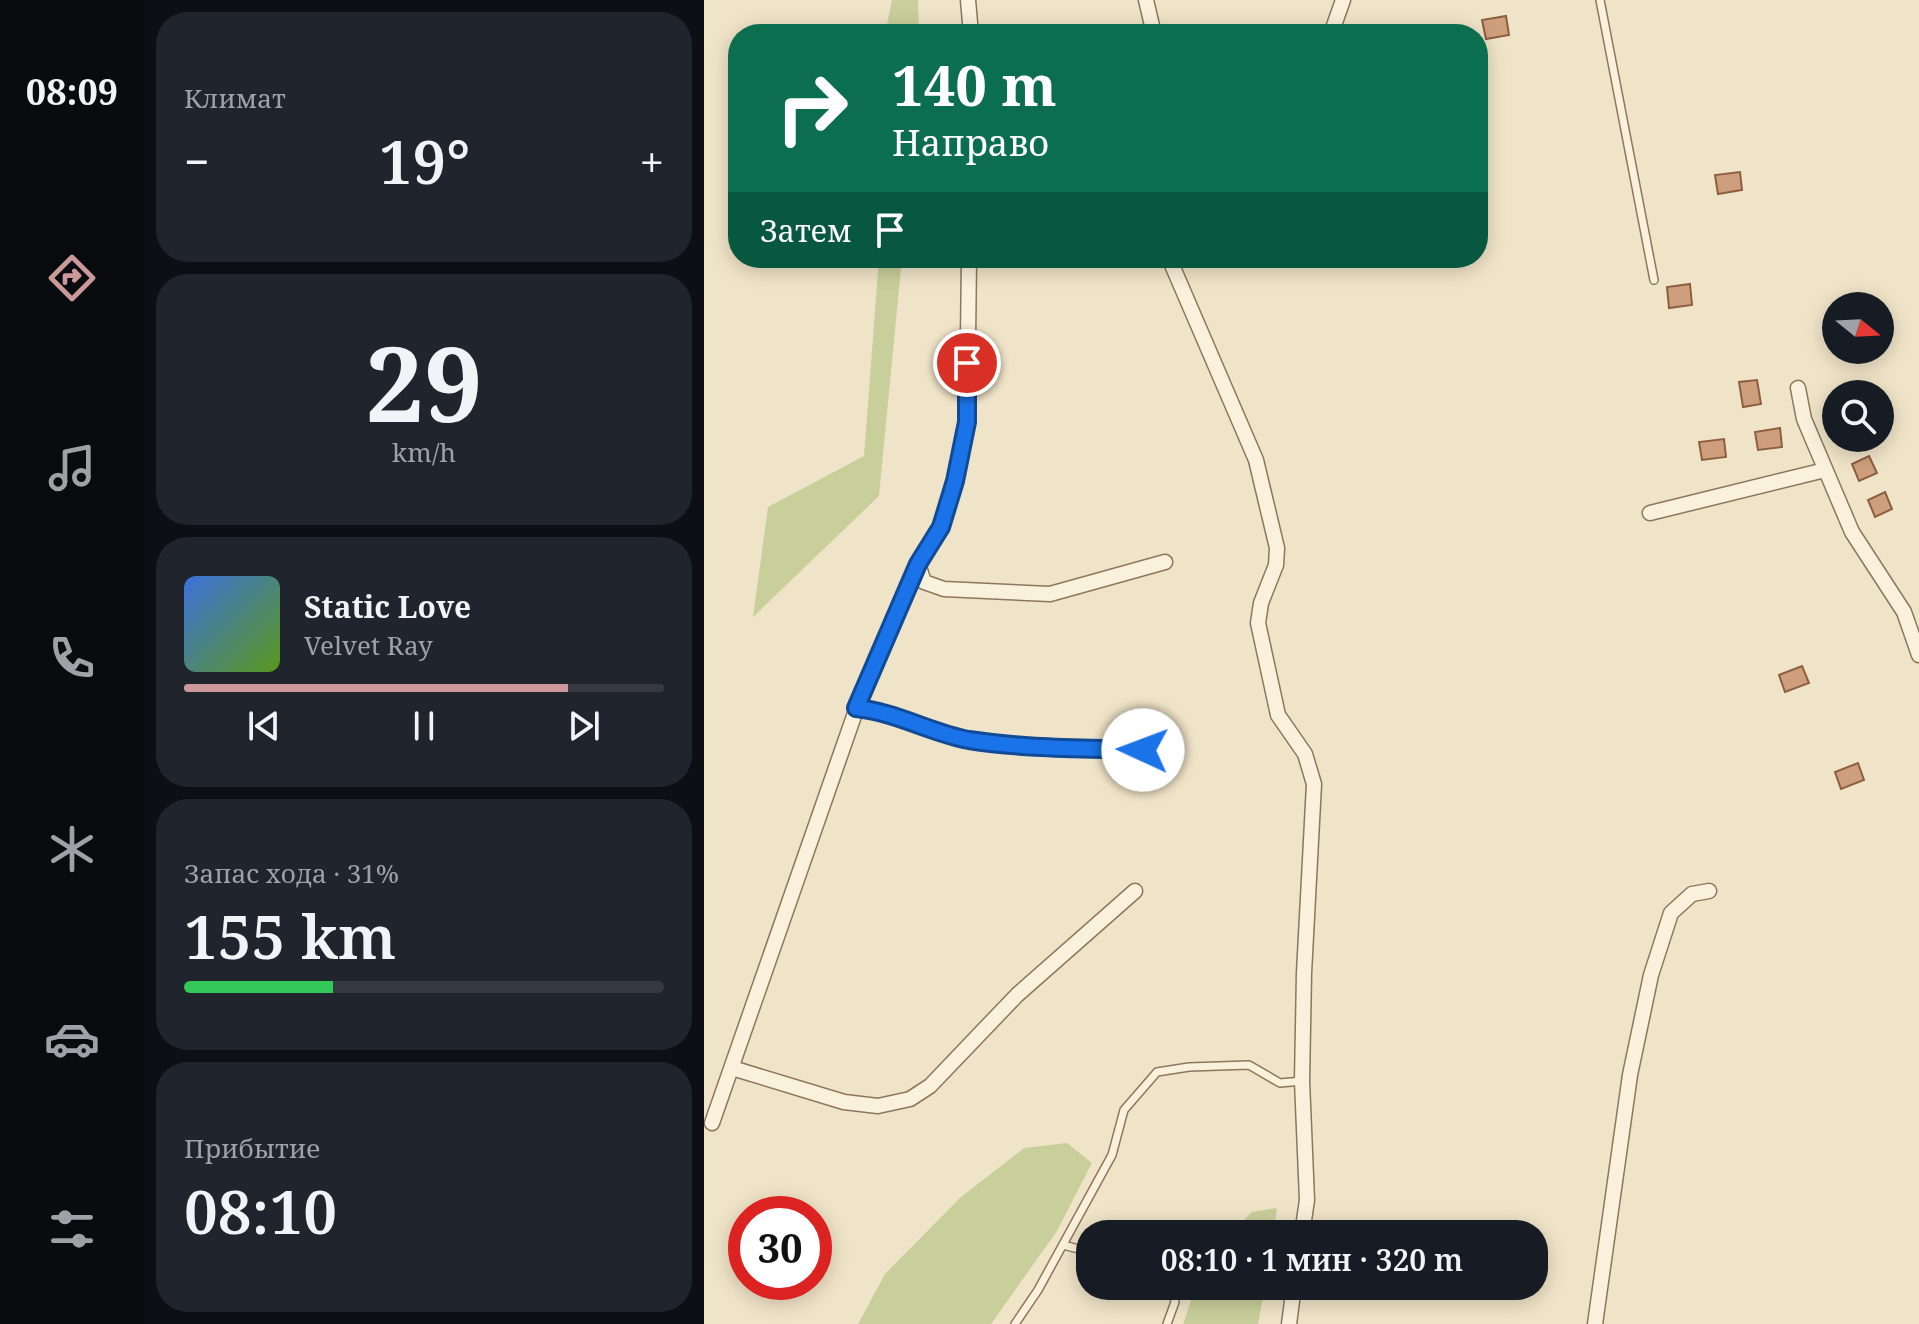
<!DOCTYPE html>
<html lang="ru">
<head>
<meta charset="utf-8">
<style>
	:root { --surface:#171b24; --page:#20242c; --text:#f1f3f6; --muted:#9ea1a6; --line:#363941; --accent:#cc999b }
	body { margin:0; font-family:"Noto Serif",serif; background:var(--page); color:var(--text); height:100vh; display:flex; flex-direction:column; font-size:30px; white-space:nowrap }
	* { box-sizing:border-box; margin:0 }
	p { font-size:26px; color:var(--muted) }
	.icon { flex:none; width:44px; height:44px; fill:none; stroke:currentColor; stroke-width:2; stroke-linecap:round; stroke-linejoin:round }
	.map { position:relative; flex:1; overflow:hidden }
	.details { display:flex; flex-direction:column; gap:12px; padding:12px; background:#0d0f14; width:560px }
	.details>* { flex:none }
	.top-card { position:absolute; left:24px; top:24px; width:760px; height:244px; border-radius:32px; box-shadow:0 4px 20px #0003; background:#0b6e4f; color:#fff; overflow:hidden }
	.needle { width:52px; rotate:108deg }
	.controls { position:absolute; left:1118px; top:292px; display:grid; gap:16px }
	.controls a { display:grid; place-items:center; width:72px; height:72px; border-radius:50%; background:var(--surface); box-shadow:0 4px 20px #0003; font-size:40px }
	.speed { position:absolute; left:24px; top:1196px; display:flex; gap:16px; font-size:40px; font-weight:700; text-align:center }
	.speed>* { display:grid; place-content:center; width:104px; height:104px; border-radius:50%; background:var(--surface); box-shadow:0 4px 20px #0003; line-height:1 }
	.speed .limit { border:12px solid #d22; background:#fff; color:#111 }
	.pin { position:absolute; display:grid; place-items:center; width:68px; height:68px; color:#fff; margin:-34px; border:4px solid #fff; border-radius:50%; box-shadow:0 2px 8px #0007 }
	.me { position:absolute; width:88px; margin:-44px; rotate:272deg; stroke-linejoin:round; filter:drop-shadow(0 0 6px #0008) }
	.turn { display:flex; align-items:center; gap:28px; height:168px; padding:0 32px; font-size:36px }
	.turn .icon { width:104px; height:104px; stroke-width:2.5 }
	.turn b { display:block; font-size:56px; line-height:68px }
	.then { display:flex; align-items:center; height:76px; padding:0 32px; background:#0003; gap:16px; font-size:30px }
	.big { font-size:60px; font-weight:600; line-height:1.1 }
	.details .widget { flex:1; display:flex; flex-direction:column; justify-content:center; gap:12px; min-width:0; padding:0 28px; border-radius:32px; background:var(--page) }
	.details .dial { align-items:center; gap:0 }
	.dial b { font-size:104px; line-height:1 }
	.song { display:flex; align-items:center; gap:24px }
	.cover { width:96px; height:96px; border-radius:12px; background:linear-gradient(135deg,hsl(220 70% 55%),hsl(90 70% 35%)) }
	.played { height:8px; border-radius:4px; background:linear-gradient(90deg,var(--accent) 80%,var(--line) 80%) }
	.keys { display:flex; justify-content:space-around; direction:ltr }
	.heat { display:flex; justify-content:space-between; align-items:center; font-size:44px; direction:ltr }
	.charge { height:12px; border-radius:6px; background:linear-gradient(90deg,#34c759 31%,var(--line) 0) }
	.trip { position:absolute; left:372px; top:1220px; width:472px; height:80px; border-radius:32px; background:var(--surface); box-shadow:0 4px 20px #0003; font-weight:600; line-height:80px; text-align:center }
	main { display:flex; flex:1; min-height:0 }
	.dock { display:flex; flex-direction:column; width:144px; justify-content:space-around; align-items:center; background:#090b0e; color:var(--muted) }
	.dock .icon { width:56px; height:56px }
	.dock .current { color:var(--accent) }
	.dock b { font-size:36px; color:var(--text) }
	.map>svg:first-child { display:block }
	.green { fill:#c9cf9b }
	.building { fill:#cf9f7d; stroke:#8d5f41; stroke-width:2 }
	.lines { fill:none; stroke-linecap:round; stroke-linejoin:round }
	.lane-casing { stroke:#8d765c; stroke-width:10 }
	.street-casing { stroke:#8d765c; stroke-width:17 }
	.lane { stroke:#faf1dc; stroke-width:7 }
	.street { stroke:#faf1dc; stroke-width:14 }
	.route-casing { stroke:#114b97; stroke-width:20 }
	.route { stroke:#1a73e8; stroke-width:14 }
</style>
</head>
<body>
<main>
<nav class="dock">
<b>08:09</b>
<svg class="icon current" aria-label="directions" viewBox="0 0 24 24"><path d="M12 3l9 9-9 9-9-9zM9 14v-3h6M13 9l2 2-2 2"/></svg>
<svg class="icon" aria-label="music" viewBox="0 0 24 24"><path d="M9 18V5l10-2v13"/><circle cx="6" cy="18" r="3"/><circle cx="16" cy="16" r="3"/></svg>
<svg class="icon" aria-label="phone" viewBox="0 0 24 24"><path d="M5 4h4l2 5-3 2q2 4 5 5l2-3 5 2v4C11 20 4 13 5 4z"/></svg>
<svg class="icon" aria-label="climate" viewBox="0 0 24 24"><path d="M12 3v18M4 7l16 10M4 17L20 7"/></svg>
<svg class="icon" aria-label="car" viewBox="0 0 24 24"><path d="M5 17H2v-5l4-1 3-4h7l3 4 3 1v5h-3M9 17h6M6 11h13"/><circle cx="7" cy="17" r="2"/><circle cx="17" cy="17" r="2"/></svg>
<svg class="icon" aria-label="filters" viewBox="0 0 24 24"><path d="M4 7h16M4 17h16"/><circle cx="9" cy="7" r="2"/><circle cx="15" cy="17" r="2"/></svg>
</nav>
<section class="details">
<div class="widget"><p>Климат</p>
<div class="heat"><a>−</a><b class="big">19°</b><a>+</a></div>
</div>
<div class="widget dial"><b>29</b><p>km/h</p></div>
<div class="widget">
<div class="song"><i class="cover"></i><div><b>Static Love</b><p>Velvet Ray</p></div></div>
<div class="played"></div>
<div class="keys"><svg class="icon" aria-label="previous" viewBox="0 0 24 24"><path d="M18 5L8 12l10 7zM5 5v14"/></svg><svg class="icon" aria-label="pause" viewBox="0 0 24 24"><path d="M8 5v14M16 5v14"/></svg><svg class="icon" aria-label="next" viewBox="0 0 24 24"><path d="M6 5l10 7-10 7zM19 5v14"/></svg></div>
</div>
<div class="widget"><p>Запас хода · 31%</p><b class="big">155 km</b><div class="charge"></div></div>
<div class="widget"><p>Прибытие</p><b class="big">08:10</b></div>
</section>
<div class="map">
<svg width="1215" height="1324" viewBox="0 0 1215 1324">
	<rect width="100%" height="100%" fill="#f0e4c8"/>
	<g class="green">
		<path d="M 188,0 L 214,0 L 215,34 L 181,34 Z"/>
		<path d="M 175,258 L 198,258 L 175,496 L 49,617 L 64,507 L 160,456 Z"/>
		<path d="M 363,1143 L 388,1163 L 353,1231 L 287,1324 L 154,1324 L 181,1274 L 257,1197 L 320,1148 Z"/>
		<path d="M 573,1208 L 569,1234 L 526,1234 L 548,1212 Z"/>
		<path d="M 492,1286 L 561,1286 L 554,1324 L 479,1324 Z"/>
	</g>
	<g class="building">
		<path d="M 802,16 L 805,35 L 782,39 L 778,20 Z"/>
		<path d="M 1036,172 L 1038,190 L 1014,194 L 1011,175 Z"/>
		<path d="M 986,284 L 988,305 L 965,308 L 963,287 Z"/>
		<path d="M 1053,380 L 1057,404 L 1039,407 L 1035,382 Z"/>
		<path d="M 1076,428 L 1078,447 L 1054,450 L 1051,432 Z"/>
		<path d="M 1020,439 L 1022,457 L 998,460 L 995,442 Z"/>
		<path d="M 1165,456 L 1173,473 L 1155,481 L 1148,464 Z"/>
		<path d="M 1181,492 L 1188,509 L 1171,517 L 1164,500 Z"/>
		<path d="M 1098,666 L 1105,683 L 1081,692 L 1075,675 Z"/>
		<path d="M 1154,763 L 1160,780 L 1137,789 L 1131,772 Z"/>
	</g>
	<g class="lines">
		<g class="lane-casing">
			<g id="lane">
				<path d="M 896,0 L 950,280"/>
				<path d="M 359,1245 L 386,1252"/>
				<path d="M 311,1324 L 334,1290 L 408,1155 L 420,1110 L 453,1072 L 485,1067 L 545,1065 L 576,1083 L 598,1081"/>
				<path d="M 463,1324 L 471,1302 L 468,1286"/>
			</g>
		</g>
		<g class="street-casing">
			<g id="street">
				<path d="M 264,0 L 267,34"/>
				<path d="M 442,0 L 450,34"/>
				<path d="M 627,34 L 639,0"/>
				<path d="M 465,258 L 552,460 L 573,548 L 572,565 L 557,603 L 554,623 L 574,715 L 601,754 L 610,784 L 600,973 L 598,1081 L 603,1200 L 598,1234"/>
				<path d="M 1094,388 L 1100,419 L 1148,532 L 1200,612 L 1215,655"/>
				<path d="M 946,513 L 1121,470"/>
				<path d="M 214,564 L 220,582 L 240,589 L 346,594 L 461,562"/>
				<path d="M 152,708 C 192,712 227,733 265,740 C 322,749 381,748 439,750"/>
				<path d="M 28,1068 L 140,1102 L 174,1106 L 206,1099 L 226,1086 L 313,995 L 431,891"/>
				<path d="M 8,1123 L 158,693 L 214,564 L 237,527 L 251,481 L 263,422 L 265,258"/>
				<path d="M 585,1324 L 590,1286"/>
				<path d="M 891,1324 L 926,1075 L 947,975 L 967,913 L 988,894 L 1005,891"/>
			</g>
		</g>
		<use href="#lane" class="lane"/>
		<use href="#street" class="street"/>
	</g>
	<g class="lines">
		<g class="route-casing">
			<path id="route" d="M 263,363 L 263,422 L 251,481 L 237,527 L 214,564 L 152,708 C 192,712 227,733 265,740 C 322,749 381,748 439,750"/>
		</g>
		<use href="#route" class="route"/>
	</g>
</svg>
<div class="controls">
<a><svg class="needle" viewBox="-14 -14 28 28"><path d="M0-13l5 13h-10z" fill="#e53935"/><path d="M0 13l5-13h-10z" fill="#9ea1a6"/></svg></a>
<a><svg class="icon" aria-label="search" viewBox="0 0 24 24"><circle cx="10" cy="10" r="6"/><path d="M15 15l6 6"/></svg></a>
</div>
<div class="speed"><div class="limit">30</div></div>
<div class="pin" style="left:263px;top:363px;background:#d93025"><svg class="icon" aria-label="arrive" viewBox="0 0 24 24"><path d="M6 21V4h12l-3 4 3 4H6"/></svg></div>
<svg class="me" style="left:439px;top:750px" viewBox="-20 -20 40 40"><circle r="19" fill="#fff"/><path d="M0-13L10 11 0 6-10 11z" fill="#1a73e8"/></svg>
<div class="trip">08:10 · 1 мин · 320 m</div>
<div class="top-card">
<div class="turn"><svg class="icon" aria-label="right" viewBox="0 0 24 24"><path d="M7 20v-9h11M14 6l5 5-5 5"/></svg><div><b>140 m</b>Направо</div></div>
<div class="then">Затем<svg class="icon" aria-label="arrive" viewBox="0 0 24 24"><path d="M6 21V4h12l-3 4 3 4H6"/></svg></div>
</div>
</div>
</main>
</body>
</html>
